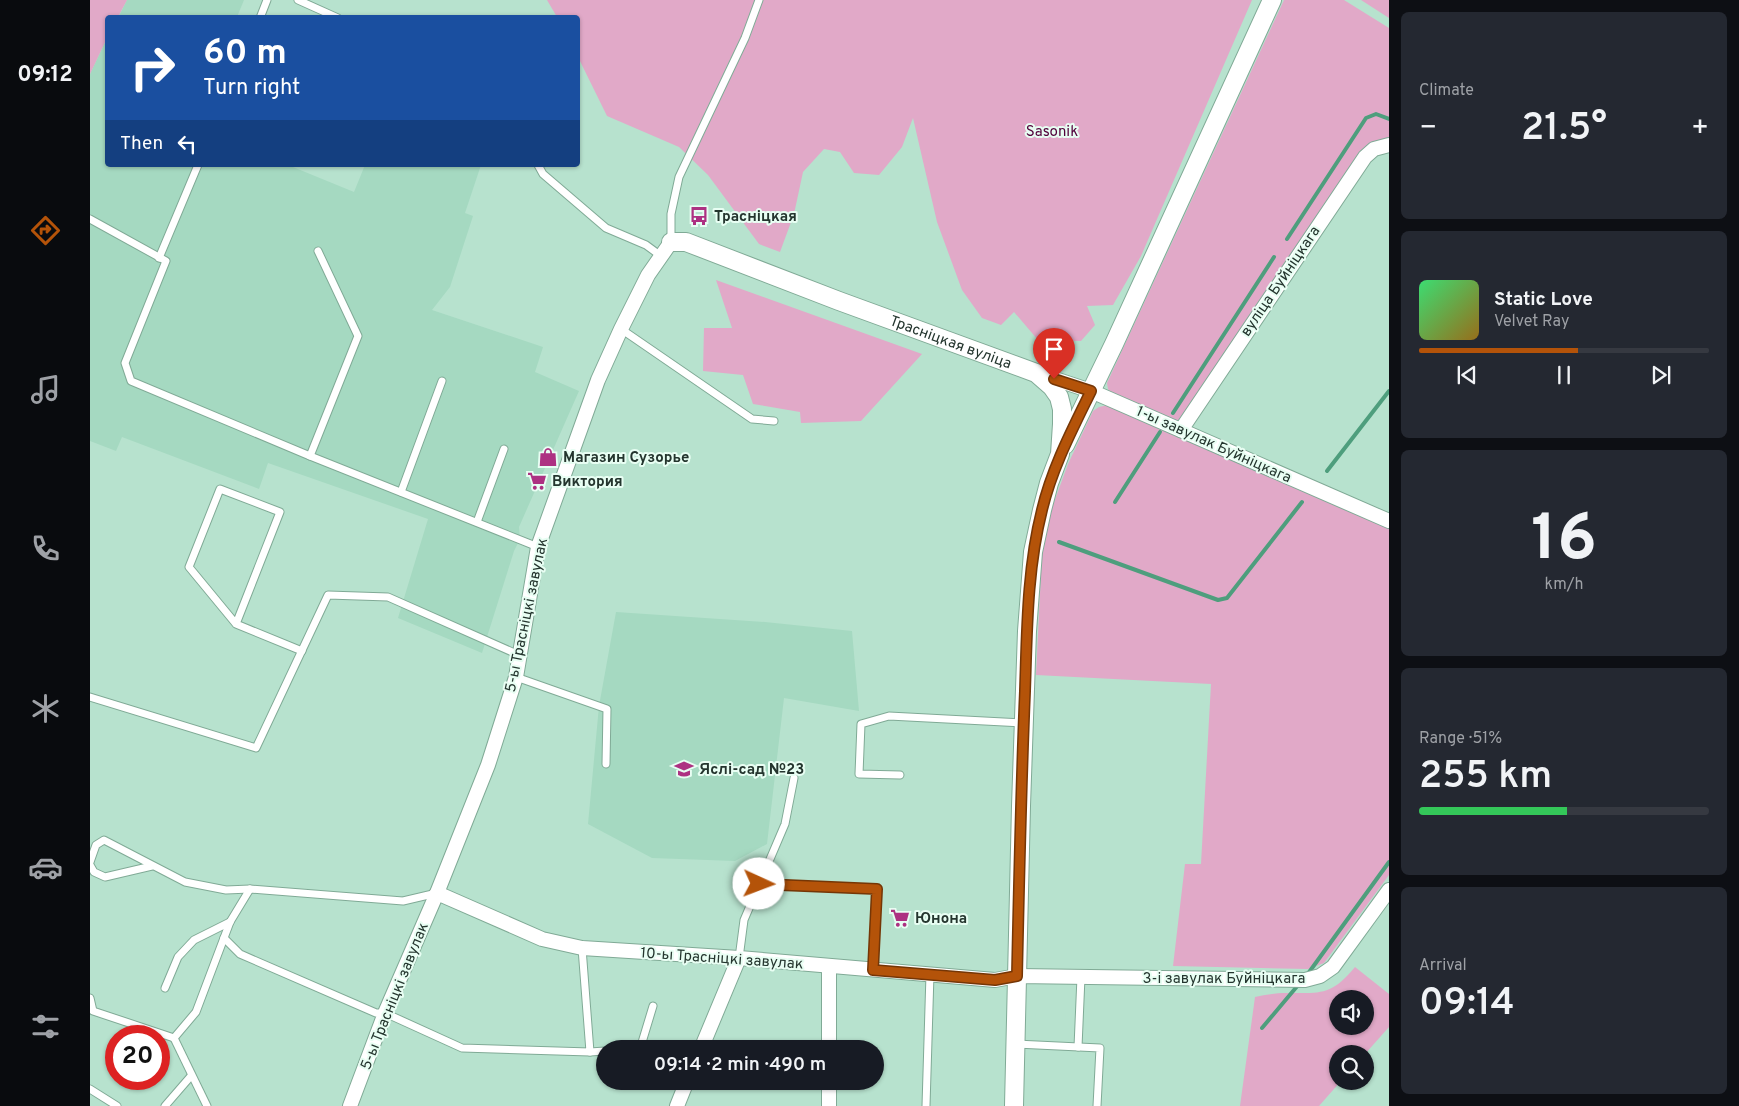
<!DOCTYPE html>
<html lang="en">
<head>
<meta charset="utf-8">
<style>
	:root { --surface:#171b24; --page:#242831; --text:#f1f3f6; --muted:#9ea1a6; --line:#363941; --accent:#b45309 }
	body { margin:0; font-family:Overpass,sans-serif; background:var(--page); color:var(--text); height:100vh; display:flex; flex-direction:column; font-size:19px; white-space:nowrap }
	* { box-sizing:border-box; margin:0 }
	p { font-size:16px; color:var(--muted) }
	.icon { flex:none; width:28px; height:28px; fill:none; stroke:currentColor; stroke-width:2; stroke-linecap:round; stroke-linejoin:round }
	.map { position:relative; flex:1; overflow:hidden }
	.drawer { display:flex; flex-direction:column; gap:12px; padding:12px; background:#0d0f14; width:350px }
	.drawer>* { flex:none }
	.hud { position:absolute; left:15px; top:15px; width:475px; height:152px; border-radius:5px; box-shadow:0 1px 4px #0004; background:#1a4fa0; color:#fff; overflow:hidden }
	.tools { position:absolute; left:1239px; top:990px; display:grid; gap:10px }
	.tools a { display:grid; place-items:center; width:45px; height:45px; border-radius:50%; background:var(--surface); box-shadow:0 1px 4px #0004; font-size:25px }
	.speed { position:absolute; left:15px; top:1025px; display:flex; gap:10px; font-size:25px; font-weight:700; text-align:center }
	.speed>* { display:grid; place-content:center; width:65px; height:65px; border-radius:50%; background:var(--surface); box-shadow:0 1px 4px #0004; line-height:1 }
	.speed .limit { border:8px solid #d22; background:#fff; color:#111 }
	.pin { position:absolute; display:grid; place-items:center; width:42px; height:42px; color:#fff; margin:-51px -21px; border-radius:50% 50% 50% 0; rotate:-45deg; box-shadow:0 0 5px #0007 }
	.pin .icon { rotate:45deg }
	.me { position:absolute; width:55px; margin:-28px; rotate:92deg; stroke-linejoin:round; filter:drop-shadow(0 0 4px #0008) }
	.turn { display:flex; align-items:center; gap:18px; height:105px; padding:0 15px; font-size:22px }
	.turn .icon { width:65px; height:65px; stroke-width:2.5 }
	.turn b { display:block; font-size:35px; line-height:42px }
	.then { display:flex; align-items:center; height:48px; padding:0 15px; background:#0003; gap:10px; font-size:19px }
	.big { font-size:38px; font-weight:600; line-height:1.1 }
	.drawer .tile { flex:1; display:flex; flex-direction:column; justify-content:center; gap:8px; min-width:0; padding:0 18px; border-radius:8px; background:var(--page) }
	.drawer .dial { align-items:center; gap:0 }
	.dial b { font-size:65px; line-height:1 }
	.song { display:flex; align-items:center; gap:15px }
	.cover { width:60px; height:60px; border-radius:8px; background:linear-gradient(135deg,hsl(140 70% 55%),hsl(40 70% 35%)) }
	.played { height:5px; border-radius:2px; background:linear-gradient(90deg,var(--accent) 55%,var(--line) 55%) }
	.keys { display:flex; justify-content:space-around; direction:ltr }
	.heat { display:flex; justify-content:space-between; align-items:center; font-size:28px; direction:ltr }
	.charge { height:8px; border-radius:4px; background:linear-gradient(90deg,#34c759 51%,var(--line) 0) }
	.trip { position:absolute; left:506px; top:1040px; width:288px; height:50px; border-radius:25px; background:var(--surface); box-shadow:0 1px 4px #0004; font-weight:600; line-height:50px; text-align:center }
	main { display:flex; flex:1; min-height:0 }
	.dock { display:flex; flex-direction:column; width:90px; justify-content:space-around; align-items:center; background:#090b0e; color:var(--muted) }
	.dock .icon { width:35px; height:35px }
	.dock .on { color:var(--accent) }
	.dock b { font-size:22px; color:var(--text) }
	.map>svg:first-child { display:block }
	.built { fill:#a5d9c1 }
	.green { fill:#e1a9c8; fill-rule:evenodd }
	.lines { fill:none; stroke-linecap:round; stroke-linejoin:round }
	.stream { stroke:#4e9e7d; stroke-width:4 }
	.service-casing { stroke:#80aa96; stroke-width:9 }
	.minor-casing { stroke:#80aa96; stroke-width:16 }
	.tertiary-casing { stroke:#80aa96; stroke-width:20 }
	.service { stroke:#fff; stroke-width:7 }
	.minor { stroke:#fff; stroke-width:14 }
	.tertiary { stroke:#fff; stroke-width:18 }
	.route-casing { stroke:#753606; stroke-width:12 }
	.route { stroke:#b45309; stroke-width:9 }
	.labels { text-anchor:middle; stroke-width:4; stroke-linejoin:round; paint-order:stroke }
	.park-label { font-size:15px; fill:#52003a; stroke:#e8fef3 }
	.poi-label { font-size:15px; font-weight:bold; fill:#24352e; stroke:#e8fef3; text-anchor:start }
	.street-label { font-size:15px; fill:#24352e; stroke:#e8fef3 }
</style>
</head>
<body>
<main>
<nav class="dock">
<b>09:12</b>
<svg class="icon on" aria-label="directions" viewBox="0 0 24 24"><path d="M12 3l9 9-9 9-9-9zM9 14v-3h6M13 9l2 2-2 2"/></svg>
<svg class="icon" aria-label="music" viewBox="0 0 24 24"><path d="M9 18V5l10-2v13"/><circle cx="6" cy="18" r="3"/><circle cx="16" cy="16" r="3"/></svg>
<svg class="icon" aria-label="phone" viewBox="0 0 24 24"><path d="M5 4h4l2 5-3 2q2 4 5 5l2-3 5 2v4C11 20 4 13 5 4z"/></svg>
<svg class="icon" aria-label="climate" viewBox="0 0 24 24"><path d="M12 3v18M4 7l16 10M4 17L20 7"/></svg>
<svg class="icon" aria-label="car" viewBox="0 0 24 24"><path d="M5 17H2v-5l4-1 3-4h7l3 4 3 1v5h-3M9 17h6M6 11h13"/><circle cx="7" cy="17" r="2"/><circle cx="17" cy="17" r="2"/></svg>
<svg class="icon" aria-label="filters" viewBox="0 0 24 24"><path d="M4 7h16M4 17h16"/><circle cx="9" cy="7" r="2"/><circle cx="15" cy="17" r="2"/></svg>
</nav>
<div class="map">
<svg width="1299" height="1106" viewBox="0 0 1299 1106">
	<rect width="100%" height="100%" fill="#b7e2ce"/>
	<g class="built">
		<path d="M 37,0 L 154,0 L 147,17 L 28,18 Z"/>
		<path d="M 17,38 L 18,165 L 198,165 L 264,192 L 275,165 L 391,165 L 375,213 L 383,216 L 360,287 L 342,310 L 453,347 L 445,372 L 489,391 L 429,527 L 430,539 L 424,551 L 392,653 L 308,618 L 338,519 L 178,463 L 169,489 L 32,437 L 26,451 L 0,441 L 0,74 Z"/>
		<path d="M 526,612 L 675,622 L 762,631 L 769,711 L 694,698 L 677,844 L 645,861 L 562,858 L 498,824 L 509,706 Z"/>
	</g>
	<g class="green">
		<path d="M 0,0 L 37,0 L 28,17 L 18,18 L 17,38 L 0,74 Z"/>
		<path d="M 457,0 L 1162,0 L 1051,256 L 1023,305 L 997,306 L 1005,325 L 991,341 L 948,340 L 924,312 L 911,325 L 892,318 L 872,290 L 847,222 L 823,118 L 812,147 L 789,175 L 764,173 L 750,152 L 734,149 L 713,172 L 704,214 L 690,252 L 669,244 L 618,175 L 589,147 L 517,116 L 488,57 L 488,18 L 467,17 Z"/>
		<path d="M 1194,0 L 1254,0 L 1299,28 L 1299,139 L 1282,142 L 1270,151 L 1096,415 L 1091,420 L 1085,421 L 1023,395 L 1018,389 L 1017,383 Z"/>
		<path d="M 1271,0 L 1299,0 L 1299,18 Z"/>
		<path d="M 626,280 L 832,354 L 771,421 L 711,423 L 710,412 L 663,404 L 653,375 L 613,371 L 614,328 L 642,328 Z"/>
		<path d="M 1018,405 L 1299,528 L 1299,875 L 1234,963 L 1218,969 L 1083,966 L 1095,864 L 1111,864 L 1121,684 L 946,675 L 952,553 L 956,524 L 978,464 L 1003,411 L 1009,407 Z"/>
		<path d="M 1265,967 L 1299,994 L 1299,1027 L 1275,1054 L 1248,1054 L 1248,1081 L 1251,1081 L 1229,1106 L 1150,1106 L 1165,997 C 1175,995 1186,993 1196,993 C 1231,993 1241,996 1265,967 ZM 1248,999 L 1275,999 L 1275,1026 L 1248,1026 Z"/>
	</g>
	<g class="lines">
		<g class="stream">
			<path d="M 1197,239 L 1276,118 L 1286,114 L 1299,119"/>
			<path d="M 1083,413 L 1184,257"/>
			<path d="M 1237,471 L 1299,391"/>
			<path d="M 1025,502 L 1070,432"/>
			<path d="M 969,542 L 1128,600 L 1137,598 L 1212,502"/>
			<path d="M 1217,975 L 1299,862"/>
			<path d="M 1172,1028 L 1209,984"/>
		</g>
		<g class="service-casing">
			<g id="service">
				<path d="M 208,0 L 248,18"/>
				<path d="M 170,18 L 177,0"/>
				<path d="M 448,165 L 453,174 L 516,228 L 556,245 L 571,256"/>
				<path d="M 0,219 L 76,261 L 35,363 L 41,381 L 220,456 L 448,547"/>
				<path d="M 581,241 L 581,214 L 589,177 L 655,38 L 669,0"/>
				<path d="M 69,258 L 108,165"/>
				<path d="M 531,329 L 662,419 L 684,421"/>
				<path d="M 220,456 L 268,336 L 228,251"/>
				<path d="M 311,492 L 352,381"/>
				<path d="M 387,522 L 414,449"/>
				<path d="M 146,624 L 190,512 L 130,489 L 99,567 L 146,624 L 212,651"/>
				<path d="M 426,677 L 517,709 L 516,764"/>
				<path d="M 0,697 L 166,748 L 238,595 L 298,597 L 429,655"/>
				<path d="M 810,775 L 769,774 L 771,724 L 799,716 L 933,723"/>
				<path d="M 0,862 L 6,845 L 14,840 L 95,882 L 136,890 L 160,889 L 313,901 L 347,893"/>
				<path d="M 0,865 L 4,872 L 15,877 L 62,866"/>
				<path d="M 669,884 L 787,889 L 783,970"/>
				<path d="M 134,938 L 150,954 L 286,1013 L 295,1013 L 372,1048 L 500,1052 L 492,948"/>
				<path d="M 649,958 L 654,920 L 695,824 L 704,778"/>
				<path d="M 75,988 L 88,957 L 104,940 L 140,922"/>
				<path d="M 0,998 L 3,1011 L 84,1038 L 106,1012 L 140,922 L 160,889"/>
				<path d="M 84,1038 L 117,1106"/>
				<path d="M 925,1044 L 1010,1048 L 1007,1106"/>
				<path d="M 988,1047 L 991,977"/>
				<path d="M 550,1049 L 563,1006"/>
				<path d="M 500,1052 L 515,1051"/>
				<path d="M 0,1089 L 27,1106"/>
				<path d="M 75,1106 L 101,1076"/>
				<path d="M 836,1106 L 840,974"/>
			</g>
		</g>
		<g class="minor-casing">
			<g id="minor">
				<path d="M 950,374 L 1001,391 L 1299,521"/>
				<path d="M 1091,430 L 1275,157 L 1284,149 L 1299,145"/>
				<path d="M 347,893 L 452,939 L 492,948 L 649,958 L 905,980 L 927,976 L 1215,980 L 1230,976 L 1243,967 L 1299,890"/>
				<path d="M 739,966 L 739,1049"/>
				<path d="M 611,1049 L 649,958"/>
				<path d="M 739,1081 L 739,1106"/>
				<path d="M 260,1106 L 295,1013 L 347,893 L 398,765 L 426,677 L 448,547 L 508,380 L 531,329 L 558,275 L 581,242"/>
				<path d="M 587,1106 L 597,1081"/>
			</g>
		</g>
		<g class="tertiary-casing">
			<g id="tertiary">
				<path id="s1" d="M 581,242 L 596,242 L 749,301 L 946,373 L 962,387 L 969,397 L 972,409 L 972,424 L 970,454 L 959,483 L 952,510 L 943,552 L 937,631 L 931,806 L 924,1106"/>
				<path d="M 975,445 L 1024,344 L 1182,0"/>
			</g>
		</g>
		<use href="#service" class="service"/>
		<use href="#minor" class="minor"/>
		<use href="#tertiary" class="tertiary"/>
	</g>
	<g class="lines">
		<g class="route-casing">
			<path id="route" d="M 669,884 L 787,889 L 783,970 L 905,980 L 927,976 C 929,881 931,786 935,691 C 937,631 937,569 952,510 C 962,468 982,430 1001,391 L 964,379"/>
		</g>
		<use href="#route" class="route"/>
	</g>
	<defs>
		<g id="bus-bare" transform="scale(1.5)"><path d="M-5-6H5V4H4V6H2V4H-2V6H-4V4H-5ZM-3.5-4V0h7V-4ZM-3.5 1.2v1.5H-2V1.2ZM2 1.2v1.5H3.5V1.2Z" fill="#ad3182" stroke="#e8fef3" stroke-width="2.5" paint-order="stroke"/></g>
		<g id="shop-bare" transform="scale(1.5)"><path d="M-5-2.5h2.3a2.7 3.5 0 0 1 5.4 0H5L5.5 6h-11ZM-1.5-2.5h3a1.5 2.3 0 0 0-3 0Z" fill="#ad3182" stroke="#e8fef3" stroke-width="2.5" paint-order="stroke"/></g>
		<g id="supermarket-bare" transform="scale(1.5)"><path d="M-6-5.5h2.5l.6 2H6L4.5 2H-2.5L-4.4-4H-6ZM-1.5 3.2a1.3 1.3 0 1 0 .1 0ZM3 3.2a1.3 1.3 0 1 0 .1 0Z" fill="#ad3182" stroke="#e8fef3" stroke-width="2.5" paint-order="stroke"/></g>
		<g id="school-bare" transform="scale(1.5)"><path d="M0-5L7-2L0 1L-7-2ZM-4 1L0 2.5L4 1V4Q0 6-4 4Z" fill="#ad3182" stroke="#e8fef3" stroke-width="2.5" paint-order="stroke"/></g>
	</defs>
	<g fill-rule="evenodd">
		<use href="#bus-bare" x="609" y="216"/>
		<use href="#shop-bare" x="458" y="457"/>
		<use href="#supermarket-bare" x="447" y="481"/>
		<use href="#school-bare" x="594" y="769"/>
		<use href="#supermarket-bare" x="810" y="918"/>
	</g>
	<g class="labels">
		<g class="park-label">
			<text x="962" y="136">Sasonik</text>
		</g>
		<g class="poi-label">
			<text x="624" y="221">Трасніцкая</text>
			<text x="473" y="462">Магазин Сузорье</text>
			<text x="462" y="486">Виктория</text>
			<text x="609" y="774">Яслі-сад №23</text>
			<text x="825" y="923">Юнона</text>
		</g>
		<g class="street-label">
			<text transform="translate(1190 281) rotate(-56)" y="5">вуліца Буйніцкага</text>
			<text dy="5" stroke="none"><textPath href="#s1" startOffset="298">Трасніцкая вуліца</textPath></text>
			<text transform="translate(1124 444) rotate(24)" y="5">1-ы завулак Буйніцкага</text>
			<text transform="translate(436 615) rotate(-78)" y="5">5-ы Трасніцкі завулак</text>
			<text transform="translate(632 958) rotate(4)" y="5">10-ы Трасніцкі завулак</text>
			<text x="1134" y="983">3-і завулак Буйніцкага</text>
			<text transform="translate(304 996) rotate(-68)" y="5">5-ы Трасніцкі завулак</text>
		</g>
	</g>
</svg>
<div class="tools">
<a><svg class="icon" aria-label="sound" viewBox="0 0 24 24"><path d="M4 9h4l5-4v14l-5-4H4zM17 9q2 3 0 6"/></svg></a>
<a><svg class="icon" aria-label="search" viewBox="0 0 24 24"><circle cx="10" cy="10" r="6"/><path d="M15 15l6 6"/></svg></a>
</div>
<div class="speed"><div class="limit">20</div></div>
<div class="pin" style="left:964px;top:379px;background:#d93025"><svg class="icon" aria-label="arrive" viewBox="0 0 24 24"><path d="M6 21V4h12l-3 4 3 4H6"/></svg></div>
<svg class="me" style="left:669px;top:884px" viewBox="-20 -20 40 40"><circle r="19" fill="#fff"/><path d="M0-13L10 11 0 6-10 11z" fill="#b45309"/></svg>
<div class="trip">09:14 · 2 min · 490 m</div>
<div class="hud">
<div class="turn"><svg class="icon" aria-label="right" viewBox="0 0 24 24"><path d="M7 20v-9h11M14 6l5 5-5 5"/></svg><div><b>60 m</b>Turn right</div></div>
<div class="then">Then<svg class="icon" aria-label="left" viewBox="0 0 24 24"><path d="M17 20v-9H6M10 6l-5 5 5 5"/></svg></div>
</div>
</div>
<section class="drawer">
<div class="tile"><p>Climate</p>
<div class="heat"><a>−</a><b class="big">21.5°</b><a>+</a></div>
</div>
<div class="tile">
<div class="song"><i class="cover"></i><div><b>Static Love</b><p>Velvet Ray</p></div></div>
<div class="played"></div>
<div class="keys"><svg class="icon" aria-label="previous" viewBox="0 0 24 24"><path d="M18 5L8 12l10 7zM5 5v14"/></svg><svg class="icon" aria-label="pause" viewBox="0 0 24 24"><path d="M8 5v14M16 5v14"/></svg><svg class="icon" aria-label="next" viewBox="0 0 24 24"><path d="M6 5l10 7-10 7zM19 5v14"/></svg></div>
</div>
<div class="tile dial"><b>16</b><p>km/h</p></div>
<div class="tile"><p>Range · 51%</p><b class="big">255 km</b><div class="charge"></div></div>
<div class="tile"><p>Arrival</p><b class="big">09:14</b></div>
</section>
</main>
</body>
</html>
